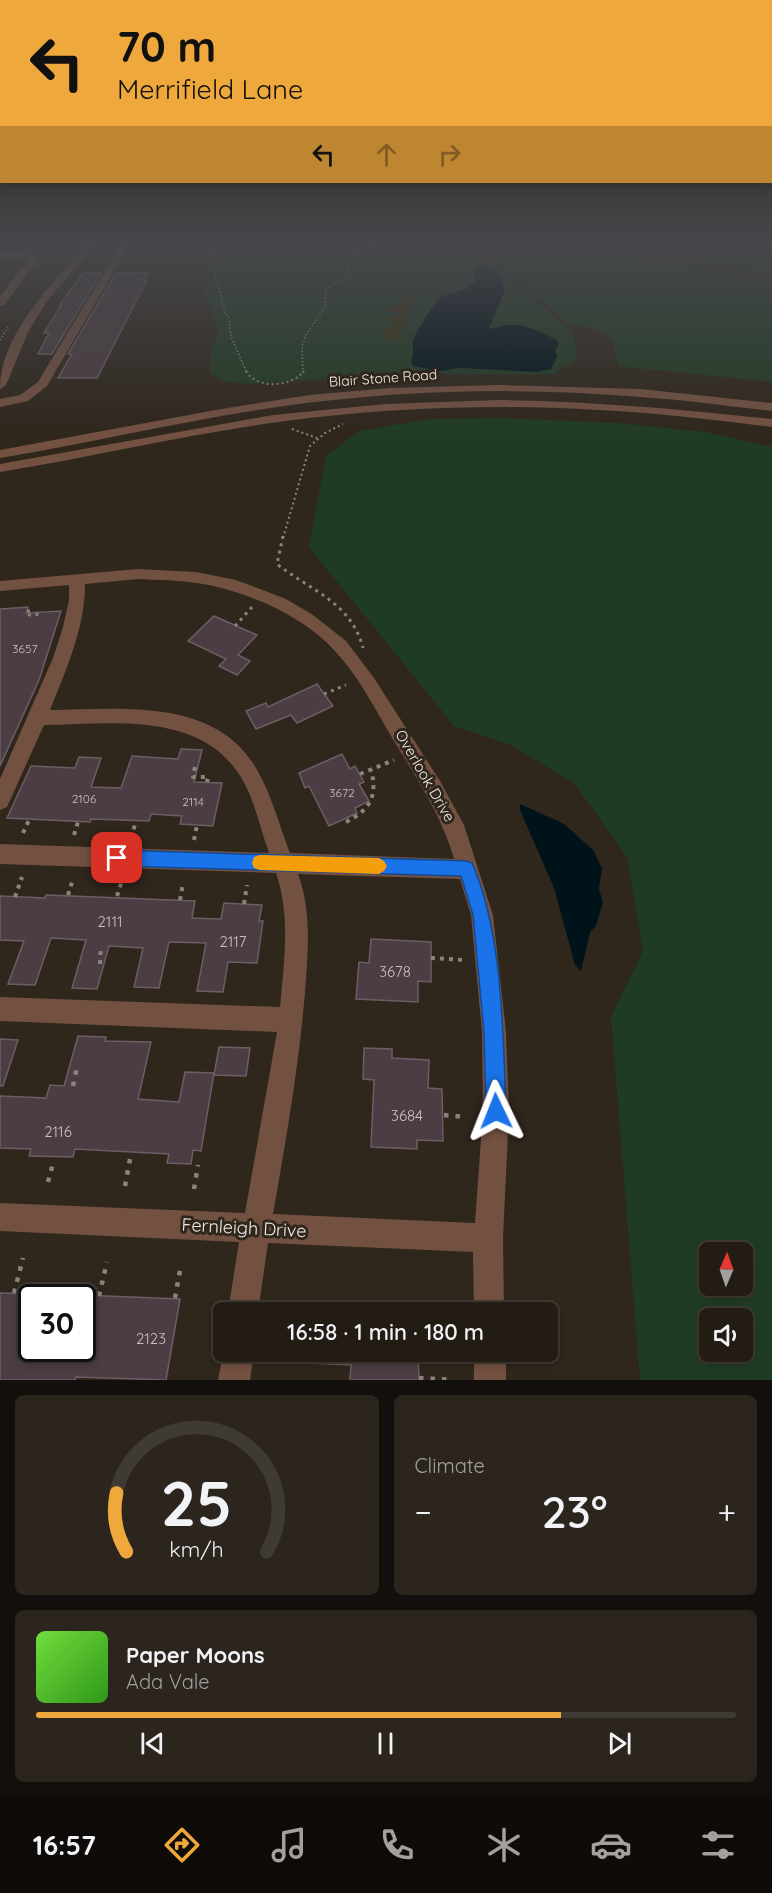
<!DOCTYPE html>
<html lang="en">
<head>
<meta charset="utf-8">
<style>
	:root { --surface:#231c15; --page:#2b251e; --text:#f1f3f6; --muted:#a3a1a0; --line:#403a34; --accent:#eea83c }
	body { margin:0; font-family:Quicksand,sans-serif; background:var(--page); color:var(--text); height:100vh; display:flex; flex-direction:column; font-size:22px; white-space:nowrap }
	* { box-sizing:border-box; margin:0 }
	p { font-size:20px; color:var(--muted) }
	.icon { flex:none; width:33px; height:33px; fill:none; stroke:currentColor; stroke-width:2; stroke-linecap:round; stroke-linejoin:round }
	.map { position:relative; height:1380px; overflow:hidden }
	.side { display:flex; flex-direction:column; gap:15px; padding:15px; background:#130f0c; flex:1 }
	.side>* { flex:none }
	.top-card { position:absolute; left:0px; top:0px; width:772px; height:183px; box-shadow:0 3px 9px #0003,0 0 0 2px var(--line); background:#eea83c; color:#111; overflow:hidden }
	.needle { width:39px; rotate:2deg }
	.controls { position:absolute; left:699px; top:1242px; display:grid; gap:12px }
	.controls a { display:grid; place-items:center; width:54px; height:54px; border-radius:9px; background:var(--surface); box-shadow:0 3px 9px #0003,0 0 0 2px var(--line); font-size:30px }
	.speed { position:absolute; left:18px; top:1284px; display:flex; gap:12px; font-size:30px; font-weight:700; text-align:center }
	.speed>* { display:grid; place-content:center; width:78px; height:78px; border-radius:50%; background:var(--surface); box-shadow:0 3px 9px #0003,0 0 0 2px var(--line); line-height:1 }
	.speed .limit { border:3px solid #111; border-radius:9px; background:#fff; color:#111 }
	.pin { position:absolute; display:grid; place-items:center; width:51px; height:51px; color:#fff; margin:-26px; border-radius:12px; box-shadow:0 3px 9px #0006 }
	.me { position:absolute; width:66px; margin:-33px; rotate:358deg; stroke-linejoin:round; filter:drop-shadow(0 0 4px #0008) }
	.turn { display:flex; align-items:center; gap:21px; height:126px; padding:0 18px; font-size:27px }
	.turn .icon { width:78px; height:78px; stroke-width:2.5 }
	.turn b { display:block; font-size:42px; line-height:51px }
	.lanes { display:flex; align-items:center; height:57px; padding:0 18px; background:#0003; justify-content:center; gap:30px; direction:ltr }
	.lanes .off { opacity:.35 }
	.big { font-size:45px; font-weight:600; line-height:1.1 }
	.side .card { flex:1; display:flex; flex-direction:column; justify-content:center; gap:9px; min-width:0; padding:0 21px; border-radius:9px; background:var(--page) }
	.side .dial { align-items:center; gap:0 }
	.dial svg { height:156px; overflow:visible; fill:none; stroke:var(--line); stroke-width:7; stroke-linecap:round; text-anchor:middle }
	.dial text { fill:var(--text); stroke:none }
	.song { display:flex; align-items:center; gap:18px }
	.cover { width:72px; height:72px; border-radius:9px; background:linear-gradient(135deg,hsl(100 70% 55%),hsl(110 70% 35%)) }
	.played { height:6px; border-radius:3px; background:linear-gradient(90deg,var(--accent) 75%,var(--line) 75%) }
	.keys { display:flex; justify-content:space-around; direction:ltr }
	.heat { display:flex; justify-content:space-between; align-items:center; font-size:33px; direction:ltr }
	.side .tiles { flex:1; display:grid; gap:15px; grid-template-columns:1fr 1fr }
	.card:last-child { grid-column:span 2 }
	.trip { position:absolute; left:213px; top:1302px; width:345px; height:60px; border-radius:9px; background:var(--surface); box-shadow:0 3px 9px #0003,0 0 0 2px var(--line); font-weight:600; line-height:60px; text-align:center }
	.menu { display:flex; height:96px; justify-content:space-around; align-items:center; background:#0e0b08; color:var(--muted) }
	.menu .icon { width:42px; height:42px }
	.menu .on { color:var(--accent) }
	.menu b { font-size:27px; color:var(--text) }
	.map>svg:first-child { display:block }
	.green { fill:#203b23; fill-rule:evenodd }
	.sand { fill:#372f0e }
	.water { fill:#00131b }
	.building { fill:#4b3d43; stroke:#6c5e65; stroke-width:1.5 }
	.lines { fill:none; stroke-linecap:round; stroke-linejoin:round }
	.path-far4 { stroke:#8c847c; stroke-width:1.5; stroke-dasharray:1.5 2; stroke-linecap:butt }
	.path-far3 { stroke:#8c847c; stroke-width:2; stroke-dasharray:2 3; stroke-linecap:butt }
	.path-far2 { stroke:#8c847c; stroke-width:3; stroke-dasharray:3 4.5; stroke-linecap:butt }
	.path-far1 { stroke:#8c847c; stroke-width:4; stroke-dasharray:4 5; stroke-linecap:butt }
	.path { stroke:#8c847c; stroke-width:4.5; stroke-dasharray:4.5 7; stroke-linecap:butt }
	.minor { fill:#735141; fill-rule:evenodd }
	.route { fill:#1a73e8; stroke:#114b97; stroke-width:1.5 }
	.slow { fill:#f59e0b }
	.labels { text-anchor:middle; stroke-width:6; stroke-linejoin:round; paint-order:stroke }
	.number-label { font-size:12px; fill:#c8c0bc }
	.far-street-label { font-size:14px; fill:#f1ebe4; stroke:#2f261c }
	.street-label { font-size:15px; fill:#f1ebe4; stroke:#2f261c }
	.near-number-label { font-size:15px; fill:#c8c0bc }
	.near-street-label { font-size:18px; fill:#f1ebe4; stroke:#2f261c }
</style>
</head>
<body>
<div class="map">
<svg width="772" height="1380" viewBox="0 0 772 1380">
	<rect width="100%" height="100%" fill="#2f261c"/>
	<g class="green">
		<path d="M 200,244 L 516,244 L 487,248 L 485,256 L 572,332 L 578,351 L 574,363 L 563,367 L 555,374 L 517,375 L 408,373 L 251,384 L 224,381 L 210,373 L 210,356 L 219,330 L 206,297 Z"/>
		<path d="M 592,244 L 772,244 L 772,273 L 698,265 Z"/>
		<path d="M 551,245 C 626,249 698,270 772,282 L 772,382 L 618,366 L 612,340 L 597,329 L 569,324 L 493,261 L 512,251 Z"/>
		<path d="M 502,418 L 619,423 L 706,432 L 772,447 L 772,1380 L 640,1380 L 611,1017 L 643,951 L 627,857 L 575,784 L 511,745 L 454,726 L 309,547 L 326,456 L 359,431 L 429,419 ZM 710,1252 L 742,1252 L 742,1286 L 710,1286 ZM 710,1318 L 742,1318 L 742,1352 L 710,1352 Z"/>
	</g>
	<path class="sand" d="M 401,295 L 417,298 L 409,308 L 407,322 L 396,338 L 390,341 L 384,338 L 386,334 L 382,332 L 396,322 L 388,317 L 400,316 L 403,312 L 390,312 L 386,309 L 401,305 L 403,302 L 399,297 Z"/>
	<g class="water">
		<path d="M 484,266 L 498,270 L 505,290 L 489,328 C 496,330 501,325 508,325 C 524,323 543,332 556,340 L 559,343 L 555,351 L 557,357 L 551,369 L 537,372 L 460,368 L 439,371 L 413,366 L 411,361 C 415,354 411,345 414,338 C 416,332 433,305 438,300 C 449,290 464,294 476,281 L 474,277 L 478,268 Z"/>
		<path d="M 520,804 L 564,824 L 593,850 L 602,868 L 599,889 L 603,902 L 596,926 L 590,932 L 581,971 L 575,965 L 554,888 L 520,810 Z"/>
	</g>
	<g class="building">
		<path d="M 84,272 L 101,273 L 52,354 L 38,354 L 49,333 L 44,333 L 62,304 L 60,304 Z"/>
		<path d="M 148,272 L 143,280 L 147,280 L 97,378 L 58,378 L 72,354 L 68,354 L 116,273 Z"/>
		<path d="M 28,607 L 26,613 L 61,611 L 39,680 L 0,766 L 0,609 Z"/>
		<path d="M 214,616 L 257,635 L 238,655 L 250,661 L 237,675 L 219,666 L 226,659 L 188,641 Z"/>
		<path d="M 317,684 L 333,706 L 297,723 L 291,715 L 256,729 L 246,711 L 266,703 L 268,707 Z"/>
		<path d="M 181,749 L 202,750 L 194,782 L 222,783 L 213,826 L 180,824 L 182,816 L 151,814 L 149,821 L 91,819 L 90,822 L 7,818 L 31,766 L 75,768 L 79,757 L 101,758 L 91,787 L 121,788 L 132,756 L 178,759 Z"/>
		<path d="M 342,754 L 350,769 L 355,766 L 364,782 L 359,784 L 369,801 L 355,808 L 357,813 L 329,826 L 309,786 L 305,788 L 299,773 Z"/>
		<path d="M 46,895 L 195,901 L 192,918 L 221,919 L 224,903 L 262,905 L 259,921 L 263,921 L 257,963 L 228,962 L 223,992 L 197,991 L 206,943 L 169,942 L 159,988 L 134,987 L 143,948 L 109,946 L 97,989 L 72,988 L 86,940 L 51,938 L 35,985 L 8,984 L 24,941 L 0,940 L 0,896 L 45,898 Z"/>
		<path d="M 371,939 L 431,942 L 431,982 L 418,981 L 418,1002 L 356,999 L 359,962 L 369,963 Z"/>
		<path d="M 78,1036 L 106,1037 L 105,1041 L 151,1042 L 138,1099 L 179,1102 L 185,1072 L 214,1073 L 201,1151 L 193,1150 L 191,1164 L 167,1163 L 169,1154 L 75,1149 L 73,1157 L 29,1156 L 31,1149 L 0,1148 L 0,1096 L 46,1098 L 50,1085 L 64,1086 Z"/>
		<path d="M 0,1039 L 18,1040 L 3,1086 L 0,1086 Z"/>
		<path d="M 219,1047 L 250,1048 L 246,1076 L 214,1075 Z"/>
		<path d="M 364,1048 L 392,1049 L 392,1058 L 429,1060 L 428,1088 L 442,1089 L 443,1141 L 417,1140 L 417,1149 L 371,1147 L 374,1080 L 363,1079 Z"/>
		<path d="M 0,1293 L 32,1294 L 32,1313 L 22,1348 L 82,1348 L 82,1295 L 180,1299 L 166,1380 L 76,1377 L 75,1380 L 0,1380 Z"/>
		<path d="M 309,1352 L 418,1352 L 419,1380 L 350,1380 L 351,1365 L 309,1363 Z"/>
	</g>
	<g class="lines">
		<g class="path-far4">
			<path d="M 207,244 L 225,313 L 229,317 L 231,337 L 247,373"/>
			<path d="M 0,340 L 8,327"/>
			<path d="M 303,373 L 302,346 L 306,335 L 325,307 L 326,289 L 348,275 L 351,256 L 376,244"/>
		</g>
		<g class="path-far3">
			<path d="M 246,371 C 257,390 292,387 304,371"/>
			<path d="M 292,429 L 317,438"/>
			<path d="M 283,538 L 310,446 L 325,433 L 343,424"/>
		</g>
		<g class="path-far2">
			<path d="M 283,536 L 277,564 C 311,591 351,602 363,648"/>
			<path d="M 27,611 L 31,611 L 29,615 L 43,614"/>
			<path d="M 235,626 L 252,607"/>
			<path d="M 324,694 L 346,685"/>
		</g>
		<g class="path-far1">
			<path d="M 195,767 L 193,777 L 208,777 L 207,782"/>
			<path d="M 360,774 L 394,760"/>
			<path d="M 346,822 C 370,810 378,796 371,770"/>
			<path d="M 23,833 L 29,820"/>
			<path d="M 74,835 L 78,822"/>
			<path d="M 131,838 L 136,821"/>
			<path d="M 194,840 L 197,825"/>
			<path d="M 68,895 L 73,879"/>
			<path d="M 117,896 L 122,881"/>
			<path d="M 15,897 L 22,877"/>
			<path d="M 180,900 L 183,883"/>
			<path d="M 244,904 L 247,885"/>
			<path d="M 431,958 L 464,960"/>
			<path d="M 100,964 L 101,946"/>
		</g>
		<g class="path">
			<path d="M 73,1086 L 77,1067"/>
			<path d="M 444,1115 L 466,1117"/>
			<path d="M 48,1182 L 54,1160"/>
			<path d="M 125,1186 L 130,1159"/>
			<path d="M 194,1189 L 198,1165"/>
			<path d="M 14,1293 L 23,1258"/>
			<path d="M 99,1296 L 107,1262"/>
			<path d="M 175,1298 L 181,1265"/>
			<path d="M 419,1378 L 453,1380"/>
		</g>
		<g class="minor">
			<path d="M 87,244 L 96,244 L 47,301 L 28,332 L 6,385 L 0,389 C 0,334 53,283 87,244 Z"/>
			<path d="M 121,244 L 130,244 L 47,386 L 28,401 L 0,407 L 0,399 L 20,395 L 38,382 Z"/>
			<path d="M 0,252 L 30,253 L 39,259 L 4,305 L 0,306 L 0,296 L 29,259 L 0,258 Z"/>
			<path d="M 498,385 L 641,389 L 772,403 L 772,411 C 728,406 685,400 641,397 C 546,389 449,389 354,398 C 235,408 118,438 0,458 L 0,450 L 221,409 L 309,395 L 390,388 Z"/>
			<path d="M 498,400 C 590,401 680,409 772,419 L 772,427 C 715,420 657,413 600,410 C 503,404 405,407 309,418 C 205,430 103,455 0,472 L 0,464 L 273,415 L 385,404 Z"/>
			<path d="M 138,569 L 196,572 L 236,580 L 286,599 L 313,615 L 346,641 L 374,678 L 440,781 L 464,825 L 493,915 L 506,1032 L 509,1111 L 503,1238 L 504,1312 L 474,1312 L 473,1252 L 268,1243 L 258,1312 L 228,1312 L 239,1242 L 0,1231 L 0,1203 L 245,1213 L 277,1032 L 0,1021 L 0,997 L 280,1007 C 284,962 291,917 276,873 L 0,864 L 0,844 L 269,853 C 260,828 255,801 242,779 C 202,710 111,724 44,725 L 7,807 L 0,810 L 0,779 L 53,658 L 63,627 L 69,600 L 69,585 L 0,591 L 0,581 ZM 138,579 C 157,580 178,580 197,583 C 244,590 302,615 334,650 C 359,676 376,711 394,741 C 417,779 442,816 454,859 L 290,853 C 279,825 272,795 256,768 C 215,697 120,709 50,710 C 66,670 85,628 85,584 ZM 298,874 L 460,879 L 471,915 L 482,1032 L 483,1111 L 475,1223 L 273,1214 C 286,1140 299,1066 305,992 C 308,952 312,912 298,874 Z"/>
			<path d="M 224,1349 L 224,1352 L 254,1352 L 250,1380 L 218,1380 Z"/>
			<rect x="474" y="1352" width="32" height="28"/>
		</g>
	</g>
	<linearGradient id="sky" x2="0" y2="1"><stop stop-color="#1a150f"/><stop offset="0.56" stop-color="#47474b"/><stop offset="1" stop-color="#47474b" stop-opacity="0"/></linearGradient>
	<rect width="772" height="437" fill="url(#sky)"/>
	<path class="route" d="M 117,850 L 466,861 L 472,863 C 503,933 503,1035 506,1111 L 503,1118 L 496,1121 L 489,1118 L 486,1111 L 484,1032 L 473,915 L 461,876 L 117,866 L 112,863 L 109,858 L 112,853 Z"/>
	<path class="slow" d="M 260,855 L 379,858 L 384,861 L 387,866 L 384,871 L 379,874 L 260,870 L 254,868 L 252,863 L 254,857 Z"/>
	<g class="labels">
		<g class="number-label">
			<text x="25" y="653">3657</text>
			<text x="342" y="797">3672</text>
			<text x="84" y="803">2106</text>
			<text x="193" y="806">2114</text>
		</g>
		<g class="far-street-label">
			<text transform="translate(383 378) rotate(-4)" y="5">Blair Stone Road</text>
		</g>
		<g class="street-label">
			<text transform="translate(425 776) rotate(60)" y="5">Overlook Drive</text>
		</g>
		<g class="near-number-label">
			<text x="110" y="927">2111</text>
			<text x="233" y="947">2117</text>
			<text x="395" y="977">3678</text>
			<text x="407" y="1121">3684</text>
			<text x="58" y="1137">2116</text>
			<text x="151" y="1344">2123</text>
		</g>
		<g class="near-street-label">
			<text transform="translate(244 1228) rotate(3)" y="6">Fernleigh Drive</text>
		</g>
	</g>
</svg>
<div class="controls">
<a><svg class="needle" viewBox="-14 -14 28 28"><path d="M0-13l5 13h-10z" fill="#e53935"/><path d="M0 13l5-13h-10z" fill="#a3a1a0"/></svg></a>
<a><svg class="icon" aria-label="sound" viewBox="0 0 24 24"><path d="M4 9h4l5-4v14l-5-4H4zM17 9q2 3 0 6"/></svg></a>
</div>
<div class="speed"><div class="limit">30</div></div>
<div class="pin" style="left:117px;top:858px;background:#d93025"><svg class="icon" aria-label="arrive" viewBox="0 0 24 24"><path d="M6 21V4h12l-3 4 3 4H6"/></svg></div>
<svg class="me" style="left:496px;top:1111px" viewBox="-20 -20 40 40"><path d="M0-17L14 15 0 8-14 15z" fill="#1a73e8" stroke="#fff" stroke-width="4"/></svg>
<div class="trip">16:58 · 1 min · 180 m</div>
<div class="top-card">
<div class="turn"><svg class="icon" aria-label="left" viewBox="0 0 24 24"><path d="M17 20v-9H6M10 6l-5 5 5 5"/></svg><div><b>70 m</b>Merrifield Lane</div></div>
<div class="lanes"><svg class="icon" aria-label="left" viewBox="0 0 24 24"><path d="M17 20v-9H6M10 6l-5 5 5 5"/></svg><svg class="icon off" aria-label="ahead" viewBox="0 0 24 24"><path d="M12 20V5M6 11l6-6 6 6"/></svg><svg class="icon off" aria-label="right" viewBox="0 0 24 24"><path d="M7 20v-9h11M14 6l5 5-5 5"/></svg></div>
</div>
</div>
<section class="side">
<div class="tiles">
<div class="card dial"><svg viewBox="0 0 100 80">
<path d="M14 69A42 42 0 1 1 86 69"/>
<path d="M14 69A42 42 0 0 1 9 39" stroke="#eea83c"/>
<text x="50" y="56" font-size="32" font-weight="700">25</text>
<text x="50" y="72" font-size="11">km/h</text>
</svg></div>
<div class="card"><p>Climate</p>
<div class="heat"><a>−</a><b class="big">23°</b><a>+</a></div>
</div>
<div class="card">
<div class="song"><i class="cover"></i><div><b>Paper Moons</b><p>Ada Vale</p></div></div>
<div class="played"></div>
<div class="keys"><svg class="icon" aria-label="previous" viewBox="0 0 24 24"><path d="M18 5L8 12l10 7zM5 5v14"/></svg><svg class="icon" aria-label="pause" viewBox="0 0 24 24"><path d="M8 5v14M16 5v14"/></svg><svg class="icon" aria-label="next" viewBox="0 0 24 24"><path d="M6 5l10 7-10 7zM19 5v14"/></svg></div>
</div>
</div>
</section>
<nav class="menu">
<b>16:57</b>
<svg class="icon on" aria-label="directions" viewBox="0 0 24 24"><path d="M12 3l9 9-9 9-9-9zM9 14v-3h6M13 9l2 2-2 2"/></svg>
<svg class="icon" aria-label="music" viewBox="0 0 24 24"><path d="M9 18V5l10-2v13"/><circle cx="6" cy="18" r="3"/><circle cx="16" cy="16" r="3"/></svg>
<svg class="icon" aria-label="phone" viewBox="0 0 24 24"><path d="M5 4h4l2 5-3 2q2 4 5 5l2-3 5 2v4C11 20 4 13 5 4z"/></svg>
<svg class="icon" aria-label="climate" viewBox="0 0 24 24"><path d="M12 3v18M4 7l16 10M4 17L20 7"/></svg>
<svg class="icon" aria-label="car" viewBox="0 0 24 24"><path d="M5 17H2v-5l4-1 3-4h7l3 4 3 1v5h-3M9 17h6M6 11h13"/><circle cx="7" cy="17" r="2"/><circle cx="17" cy="17" r="2"/></svg>
<svg class="icon" aria-label="filters" viewBox="0 0 24 24"><path d="M4 7h16M4 17h16"/><circle cx="9" cy="7" r="2"/><circle cx="15" cy="17" r="2"/></svg>
</nav>
</body>
</html>
